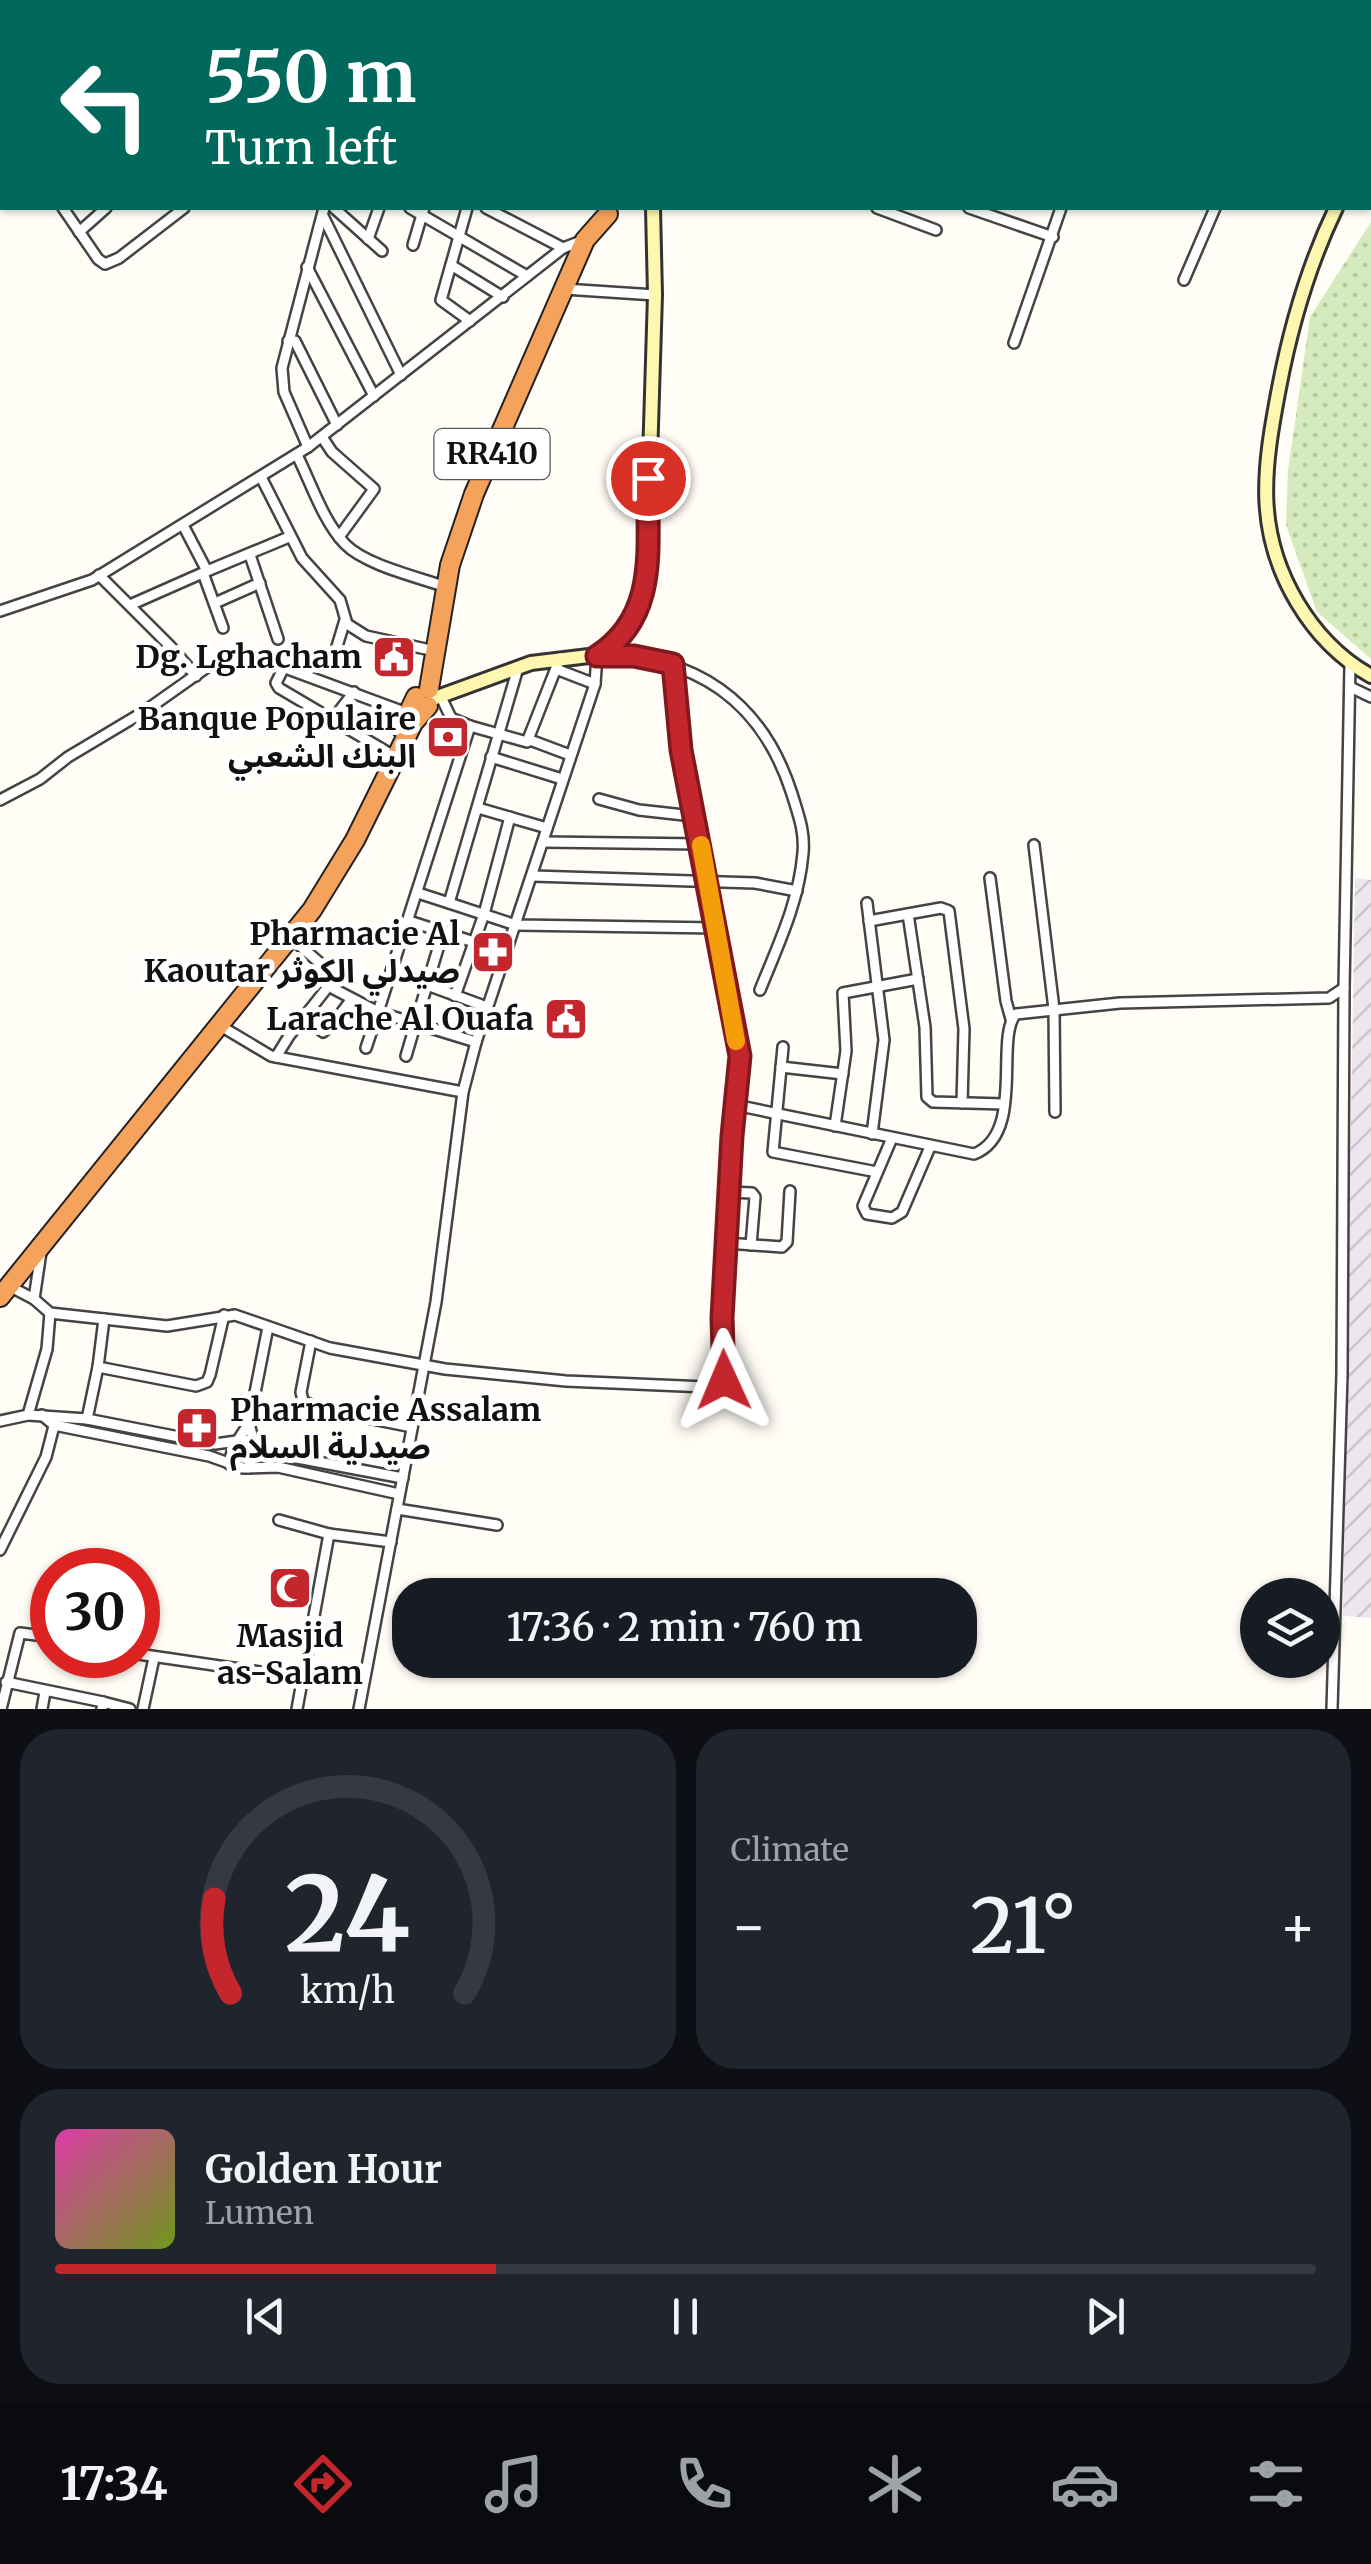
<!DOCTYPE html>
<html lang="en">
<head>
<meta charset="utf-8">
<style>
	:root { --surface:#171b24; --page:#20242c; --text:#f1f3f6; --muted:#9ea1a6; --line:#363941; --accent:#c4262e }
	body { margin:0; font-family:Merriweather,"Noto Sans Arabic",serif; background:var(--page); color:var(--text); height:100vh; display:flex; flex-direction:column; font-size:38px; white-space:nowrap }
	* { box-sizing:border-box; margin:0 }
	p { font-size:32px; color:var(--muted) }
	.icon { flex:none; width:55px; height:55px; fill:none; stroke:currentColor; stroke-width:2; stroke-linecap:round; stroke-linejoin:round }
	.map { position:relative; height:1709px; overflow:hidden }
	.details { display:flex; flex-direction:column; gap:20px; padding:20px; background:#0d0f14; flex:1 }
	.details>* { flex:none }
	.guide { position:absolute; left:0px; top:0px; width:1372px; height:210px; box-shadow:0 2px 8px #0004; background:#00695c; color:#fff; overflow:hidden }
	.controls { position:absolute; left:1240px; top:1578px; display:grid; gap:20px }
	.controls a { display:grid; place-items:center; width:100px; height:100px; border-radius:50%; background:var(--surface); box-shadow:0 2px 8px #0004; font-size:50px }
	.speed { position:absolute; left:30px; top:1548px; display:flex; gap:20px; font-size:50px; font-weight:700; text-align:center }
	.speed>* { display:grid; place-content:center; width:130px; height:130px; border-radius:50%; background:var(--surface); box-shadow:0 2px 8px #0004; line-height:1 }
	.speed .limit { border:15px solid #d22; background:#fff; color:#111 }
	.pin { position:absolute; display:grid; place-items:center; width:85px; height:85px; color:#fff; margin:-42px; border:5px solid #fff; border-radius:50%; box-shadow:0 2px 10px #0007 }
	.me { position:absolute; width:110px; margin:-55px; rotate:359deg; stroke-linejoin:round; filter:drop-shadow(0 0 8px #0008) }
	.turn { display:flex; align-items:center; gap:35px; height:210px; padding:0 40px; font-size:45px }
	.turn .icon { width:130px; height:130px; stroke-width:2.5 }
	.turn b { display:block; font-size:70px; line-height:85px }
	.big { font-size:75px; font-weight:600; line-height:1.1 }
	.details .card { flex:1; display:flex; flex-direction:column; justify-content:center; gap:15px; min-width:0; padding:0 35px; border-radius:40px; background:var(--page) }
	.details .dial { align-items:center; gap:0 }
	.dial svg { height:260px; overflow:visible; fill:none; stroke:var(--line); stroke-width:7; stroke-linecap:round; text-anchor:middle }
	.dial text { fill:var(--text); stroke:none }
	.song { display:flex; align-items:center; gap:30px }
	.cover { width:120px; height:120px; border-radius:15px; background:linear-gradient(135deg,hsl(320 70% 55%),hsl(80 70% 35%)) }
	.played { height:10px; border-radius:5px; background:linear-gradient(90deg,var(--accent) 35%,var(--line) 35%) }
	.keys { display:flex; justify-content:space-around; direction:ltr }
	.heat { display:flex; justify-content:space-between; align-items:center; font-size:55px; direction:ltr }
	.details .tiles { flex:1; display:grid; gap:20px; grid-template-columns:1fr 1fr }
	.card:last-child { grid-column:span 2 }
	.trip { position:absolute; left:392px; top:1578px; width:585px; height:100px; border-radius:40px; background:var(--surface); box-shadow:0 2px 8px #0004; font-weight:600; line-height:100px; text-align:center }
	.tabs { display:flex; height:160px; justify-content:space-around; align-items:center; background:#090b0e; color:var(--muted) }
	.tabs .icon { width:70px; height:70px }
	.tabs .current { color:var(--accent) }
	.tabs b { font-size:45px; color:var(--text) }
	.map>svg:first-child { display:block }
	.industrial { fill:url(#industrial-furrows) }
	.grass { fill:url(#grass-dots) }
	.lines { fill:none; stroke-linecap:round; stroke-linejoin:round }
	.street-casing { stroke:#444; stroke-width:14 }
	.secondary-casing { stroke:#333; stroke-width:18 }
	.highway-casing { stroke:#222; stroke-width:22 }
	.street { stroke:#fff; stroke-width:9 }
	.secondary { stroke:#fff6b0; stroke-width:12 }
	.highway { stroke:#f5a25d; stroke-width:18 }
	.route-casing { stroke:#7f191e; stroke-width:25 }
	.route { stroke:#c4262e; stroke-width:18 }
	.slow { stroke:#f59e0b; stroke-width:18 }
	.labels { text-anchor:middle; stroke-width:10; stroke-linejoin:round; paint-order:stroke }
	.shield { fill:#fff; stroke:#585858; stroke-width:2.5 }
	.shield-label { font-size:30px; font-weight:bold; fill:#111 }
	.poi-label { font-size:32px; font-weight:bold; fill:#111; stroke:#fff; text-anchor:end }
</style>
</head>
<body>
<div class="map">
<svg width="1371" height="1709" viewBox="0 0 1371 1709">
	<defs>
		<pattern id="industrial-furrows" width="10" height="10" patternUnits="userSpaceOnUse" patternTransform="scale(2.5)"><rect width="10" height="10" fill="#eee6ef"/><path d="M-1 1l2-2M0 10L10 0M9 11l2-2" fill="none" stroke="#cbc4cc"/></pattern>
		<pattern id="grass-dots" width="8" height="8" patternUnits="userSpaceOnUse" patternTransform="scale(2.5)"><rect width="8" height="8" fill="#d5ebbd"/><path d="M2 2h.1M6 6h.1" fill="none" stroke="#b6c8a1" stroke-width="1.8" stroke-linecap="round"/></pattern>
	</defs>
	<rect width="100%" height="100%" fill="#fffdf5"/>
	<path class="industrial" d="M 1355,878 L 1371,880 L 1371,1618 L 1343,1616 Z"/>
	<path class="grass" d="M 1371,222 L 1371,659 L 1317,612 L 1286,525 L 1288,471 L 1310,317 Z"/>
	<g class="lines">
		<g class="street-casing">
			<g id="street">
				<path d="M 82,0 L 88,2"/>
				<path d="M 275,0 L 277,2"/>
				<path d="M 349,0 L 353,2"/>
				<path d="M 536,0 L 539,2"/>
				<path d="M 601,0 L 605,2"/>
				<path d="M 655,0 L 659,2"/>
				<path d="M 895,0 L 899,2"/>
				<path d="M 14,2 L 18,0"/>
				<path d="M 148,2 L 149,0"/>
				<path d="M 289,2 L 291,0"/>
				<path d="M 392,2 L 393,0"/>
				<path d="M 1138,2 L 1141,0"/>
				<path d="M 1191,2 L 1194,0"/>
				<path d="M 1227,2 L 1227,0"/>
				<path d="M 0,7 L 2,9"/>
				<path d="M 0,116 L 2,120"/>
				<path d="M 1370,117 L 1371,118"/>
				<path d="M 63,208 L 98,259 L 105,264 L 119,258 L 184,208"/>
				<path d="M 334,208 L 382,251"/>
				<path d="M 410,208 L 527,276"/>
				<path d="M 467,208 L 441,300 L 470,321"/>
				<path d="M 486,208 L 563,248"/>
				<path d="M 877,208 L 936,230"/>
				<path d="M 969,208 L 1053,237"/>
				<path d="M 323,216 L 401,375"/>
				<path d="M 79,232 L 106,208"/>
				<path d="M 368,239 L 379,208"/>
				<path d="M 413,245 L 424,208"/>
				<path d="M 451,265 L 503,297"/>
				<path d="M 307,267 L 374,396"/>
				<path d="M 1184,280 L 1215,208"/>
				<path d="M 564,289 L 655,295"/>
				<path d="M 288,341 L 295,341 L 337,425"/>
				<path d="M 1014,343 L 1061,208"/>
				<path d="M 322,437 L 332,452 L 374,489 L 339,537"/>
				<path d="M 308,447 L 284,392 L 282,368 L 324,208"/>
				<path d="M 297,455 C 311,483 323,521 345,544 C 365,565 418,577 446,587"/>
				<path d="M 261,477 L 302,558 L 340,600 L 347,624 L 366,636 L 435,651"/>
				<path d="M 183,525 L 207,571 L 289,537"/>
				<path d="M 250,555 L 278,639"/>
				<path d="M 203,573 L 223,628"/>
				<path d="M 99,575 L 171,647 L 196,676"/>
				<path d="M 215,603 L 260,583"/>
				<path d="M 130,605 L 207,571"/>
				<path d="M 0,611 L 92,580 L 308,447 L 563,248 L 584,240"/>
				<path d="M 335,653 L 345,620"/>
				<path d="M 284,667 L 276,683 L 279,688 L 389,753"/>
				<path d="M 556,669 L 595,684"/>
				<path d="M 1350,687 L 1371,697"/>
				<path d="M 441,697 L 451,718 L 470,726"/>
				<path d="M 333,719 L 354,692"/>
				<path d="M 530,740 L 570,755"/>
				<path d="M 491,757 L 562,779"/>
				<path d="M 599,799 L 639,810 L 693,816"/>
				<path d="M 0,800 L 40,779 L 68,757 L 145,711 L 210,665 L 229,656 L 250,655 L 407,713"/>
				<path d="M 478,808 L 547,828"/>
				<path d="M 543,842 L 701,844"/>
				<path d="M 1034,845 L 1054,1009 L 1055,1112"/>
				<path d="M 533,876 L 755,883 L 797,891"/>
				<path d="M 990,878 L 1006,1001 L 1011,1019"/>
				<path d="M 418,893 L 449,903 L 518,668"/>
				<path d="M 449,903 L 516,925 L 717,928"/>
				<path d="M 867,903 L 884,1040 L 872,1134"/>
				<path d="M 908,914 L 925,1027 L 927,1097 L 933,1102 L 1004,1104"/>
				<path d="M 409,921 L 474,942"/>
				<path d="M 869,921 L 941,908 L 949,911 L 964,1029 L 962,1103"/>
				<path d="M 290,937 L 329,971 L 334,989 L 378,1012 L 470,726 L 527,742 L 560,658"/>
				<path d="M 427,985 L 443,932"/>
				<path d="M 455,996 L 484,914 L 510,817"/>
				<path d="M 303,1017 L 323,1032 L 333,1024 L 351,1000"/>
				<path d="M 219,1025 L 271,1056 L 463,1092"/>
				<path d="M 783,1047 L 773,1152 L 877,1172"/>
				<path d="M 366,1048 L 378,1012 L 476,1042"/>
				<path d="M 406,1056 L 427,985 L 487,1007"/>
				<path d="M 276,1057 L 289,1036 L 331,983"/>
				<path d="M 781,1067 L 843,1074"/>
				<path d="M 735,1105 L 974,1154 C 1026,1134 994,1038 1016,1014 L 1120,1003 L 1329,998 L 1344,988"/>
				<path d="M 835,1126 L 846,1051 L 843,993 L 918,979"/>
				<path d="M 892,1138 L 863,1206 L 867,1214 L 892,1218 L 902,1212 L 930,1147"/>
				<path d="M 729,1192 L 752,1193 L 755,1197 L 751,1245"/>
				<path d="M 726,1243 L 782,1247 L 787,1242 L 790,1191"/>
				<path d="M 9,1286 L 34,1299 L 50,1313 L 167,1326 L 235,1315 L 330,1348 L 445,1369 L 566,1381 L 706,1387 L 724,1380 L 722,1319 L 730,1166 L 740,1065 L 701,844 L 681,751 L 673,664"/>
				<path d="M 34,1299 L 41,1252"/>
				<path d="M 50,1313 L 47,1349 L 28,1415 L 87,1419 L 215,1444 L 244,1440 L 276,1454 L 403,1478"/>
				<path d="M 104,1319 L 98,1367 L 196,1386 L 207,1382 L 210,1375 L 224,1315"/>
				<path d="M 311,1341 L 301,1392 L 303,1401 L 317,1408 L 412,1427"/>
				<path d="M 42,1415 L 54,1425 L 209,1456 L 243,1468 L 278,1467 L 399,1494"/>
				<path d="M 87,1419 L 98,1367"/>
				<path d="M 0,1421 L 28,1415"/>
				<path d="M 229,1464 L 233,1448 L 249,1423 L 268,1327"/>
				<path d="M 248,1468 L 256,1452 L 249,1423"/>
				<path d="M 397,1509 L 497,1525"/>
				<path d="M 279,1520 L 329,1534"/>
				<path d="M 0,1550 L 46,1457 L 55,1422"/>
				<path d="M 138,1654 L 302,1678"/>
				<path d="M 6,1682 L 103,1702 L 102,1709"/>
				<path d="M 103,1702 L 130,1709"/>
				<path d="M 1,1709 L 20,1633 L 52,1637"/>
				<path d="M 42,1709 L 45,1692"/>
				<path d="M 143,1709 L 154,1658"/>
				<path d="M 297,1709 L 329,1534 L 391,1542"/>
				<path d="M 359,1709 L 436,1302 L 463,1092 L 476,1042 L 595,684 L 597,655 C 694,654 762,700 792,794 C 798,814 805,831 803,853 C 799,902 778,945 760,990"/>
				<path d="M 1332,1709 L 1342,1374 L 1344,988 L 1350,664"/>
			</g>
		</g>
		<g class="secondary-casing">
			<g id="secondary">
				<path d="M 185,0 L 189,2"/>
				<path d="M 717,2 L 718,0"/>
				<path d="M 956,2 L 960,0"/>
				<path d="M 1370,151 L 1371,149"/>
				<path d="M 1336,208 C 1308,266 1291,325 1279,388 C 1264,467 1254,530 1297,602 C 1316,634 1339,658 1371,676"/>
				<path d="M 435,698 L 531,663 L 597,655 L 618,640 L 643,601 L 647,557 L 655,295 L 653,208"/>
			</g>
		</g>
		<g class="highway-casing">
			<g id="highway">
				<path d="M 429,689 L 450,565 L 474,494 L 585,240 L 608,214"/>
				<path d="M 401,728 L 416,697"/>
				<path d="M 0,1297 L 312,910 L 355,840 L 413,723 L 428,706"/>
			</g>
		</g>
		<use href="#street" class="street"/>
		<use href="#secondary" class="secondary"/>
		<use href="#highway" class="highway"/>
	</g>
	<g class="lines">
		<g class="route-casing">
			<path id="route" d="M 648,478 C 646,544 661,615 597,656 L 634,656 L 673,664 L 681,750 L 740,1056 L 732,1136 L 722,1318 L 724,1380"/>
		</g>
		<use href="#route" class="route"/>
		<path class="slow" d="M 701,845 L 736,1041"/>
	</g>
	<defs>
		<g id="civic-square" transform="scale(2.25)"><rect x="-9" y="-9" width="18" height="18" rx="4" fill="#c4262e" stroke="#fff"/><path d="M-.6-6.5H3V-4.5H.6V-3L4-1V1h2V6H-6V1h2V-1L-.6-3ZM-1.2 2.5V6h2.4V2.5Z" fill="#fff"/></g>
		<g id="bank-square" transform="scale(2.25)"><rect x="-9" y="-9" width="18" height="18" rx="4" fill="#c4262e" stroke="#fff"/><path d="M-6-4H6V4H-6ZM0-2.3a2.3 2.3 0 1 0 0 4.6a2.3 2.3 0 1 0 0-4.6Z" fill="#fff"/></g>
		<g id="pharmacy-square" transform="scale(2.25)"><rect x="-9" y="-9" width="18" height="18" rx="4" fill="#c4262e" stroke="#fff"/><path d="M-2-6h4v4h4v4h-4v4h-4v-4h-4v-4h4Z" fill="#fff"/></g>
		<g id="mosque-square" transform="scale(2.25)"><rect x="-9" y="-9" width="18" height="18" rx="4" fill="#c4262e" stroke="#fff"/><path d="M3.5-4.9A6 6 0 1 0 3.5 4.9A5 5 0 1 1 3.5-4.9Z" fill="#fff"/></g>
	</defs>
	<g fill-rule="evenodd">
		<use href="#civic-square" x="394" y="657"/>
		<use href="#bank-square" x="448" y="737"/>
		<use href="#pharmacy-square" x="493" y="952"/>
		<use href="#civic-square" x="566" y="1019"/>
		<use href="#pharmacy-square" x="197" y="1428"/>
		<use href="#mosque-square" x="290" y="1588"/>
	</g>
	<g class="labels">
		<rect class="shield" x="434.5" y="429" width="115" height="50" rx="8"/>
		<g class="shield-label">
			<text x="492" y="464">RR410</text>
		</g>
		<g class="poi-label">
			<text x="362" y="668">Dg. Lghacham</text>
			<text x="416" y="730">Banque Populaire<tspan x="416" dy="37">البنك الشعبي</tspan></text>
			<text x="460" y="945">Pharmacie Al<tspan x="460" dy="37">Kaoutar صيدلي الكوثر</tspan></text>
			<text x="534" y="1030">Larache Al Ouafa</text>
			<text x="230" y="1421" text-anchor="start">Pharmacie Assalam<tspan x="230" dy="37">صيدلية السلام</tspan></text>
			<text x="290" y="1647" text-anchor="middle">Masjid<tspan x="290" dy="37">as-Salam</tspan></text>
		</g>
	</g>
</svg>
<div class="controls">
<a><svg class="icon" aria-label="layers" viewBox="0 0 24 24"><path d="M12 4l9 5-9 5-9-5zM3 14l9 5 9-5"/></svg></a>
</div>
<div class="speed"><div class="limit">30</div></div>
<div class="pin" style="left:648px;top:478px;background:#d93025"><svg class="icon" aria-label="arrive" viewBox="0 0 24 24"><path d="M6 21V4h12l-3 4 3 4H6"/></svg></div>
<svg class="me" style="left:724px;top:1380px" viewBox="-20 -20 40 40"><path d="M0-17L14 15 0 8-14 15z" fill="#c4262e" stroke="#fff" stroke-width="4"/></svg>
<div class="trip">17:36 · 2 min · 760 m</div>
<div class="guide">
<div class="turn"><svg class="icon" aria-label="left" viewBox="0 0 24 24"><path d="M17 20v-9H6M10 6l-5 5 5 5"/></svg><div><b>550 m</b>Turn left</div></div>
</div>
</div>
<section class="details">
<div class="tiles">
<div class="card dial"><svg viewBox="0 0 100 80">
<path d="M14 69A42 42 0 1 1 86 69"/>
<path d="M14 69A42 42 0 0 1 9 40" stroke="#c4262e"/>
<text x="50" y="56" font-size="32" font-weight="700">24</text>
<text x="50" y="72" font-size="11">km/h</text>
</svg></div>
<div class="card"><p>Climate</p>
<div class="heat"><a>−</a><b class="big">21°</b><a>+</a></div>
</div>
<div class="card">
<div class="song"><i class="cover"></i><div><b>Golden Hour</b><p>Lumen</p></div></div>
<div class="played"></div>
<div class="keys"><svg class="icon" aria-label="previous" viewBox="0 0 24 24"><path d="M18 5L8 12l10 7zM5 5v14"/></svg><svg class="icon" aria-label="pause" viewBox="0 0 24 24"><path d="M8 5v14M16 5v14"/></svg><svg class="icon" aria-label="next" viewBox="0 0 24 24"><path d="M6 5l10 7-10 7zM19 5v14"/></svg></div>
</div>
</div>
</section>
<nav class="tabs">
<b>17:34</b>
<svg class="icon current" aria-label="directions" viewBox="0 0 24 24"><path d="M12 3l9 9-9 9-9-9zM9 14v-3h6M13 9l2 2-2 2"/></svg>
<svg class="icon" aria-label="music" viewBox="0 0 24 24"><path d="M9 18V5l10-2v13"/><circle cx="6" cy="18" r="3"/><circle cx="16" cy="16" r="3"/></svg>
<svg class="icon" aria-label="phone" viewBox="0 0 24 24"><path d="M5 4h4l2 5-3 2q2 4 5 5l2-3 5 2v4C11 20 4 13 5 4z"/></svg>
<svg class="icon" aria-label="climate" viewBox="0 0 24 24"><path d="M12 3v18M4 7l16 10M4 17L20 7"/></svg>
<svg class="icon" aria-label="car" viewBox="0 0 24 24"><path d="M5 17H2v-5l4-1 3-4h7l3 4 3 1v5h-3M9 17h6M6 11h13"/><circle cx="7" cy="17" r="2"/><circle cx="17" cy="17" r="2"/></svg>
<svg class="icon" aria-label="filters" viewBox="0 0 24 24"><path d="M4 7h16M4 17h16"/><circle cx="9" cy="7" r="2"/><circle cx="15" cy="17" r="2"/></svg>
</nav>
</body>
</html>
